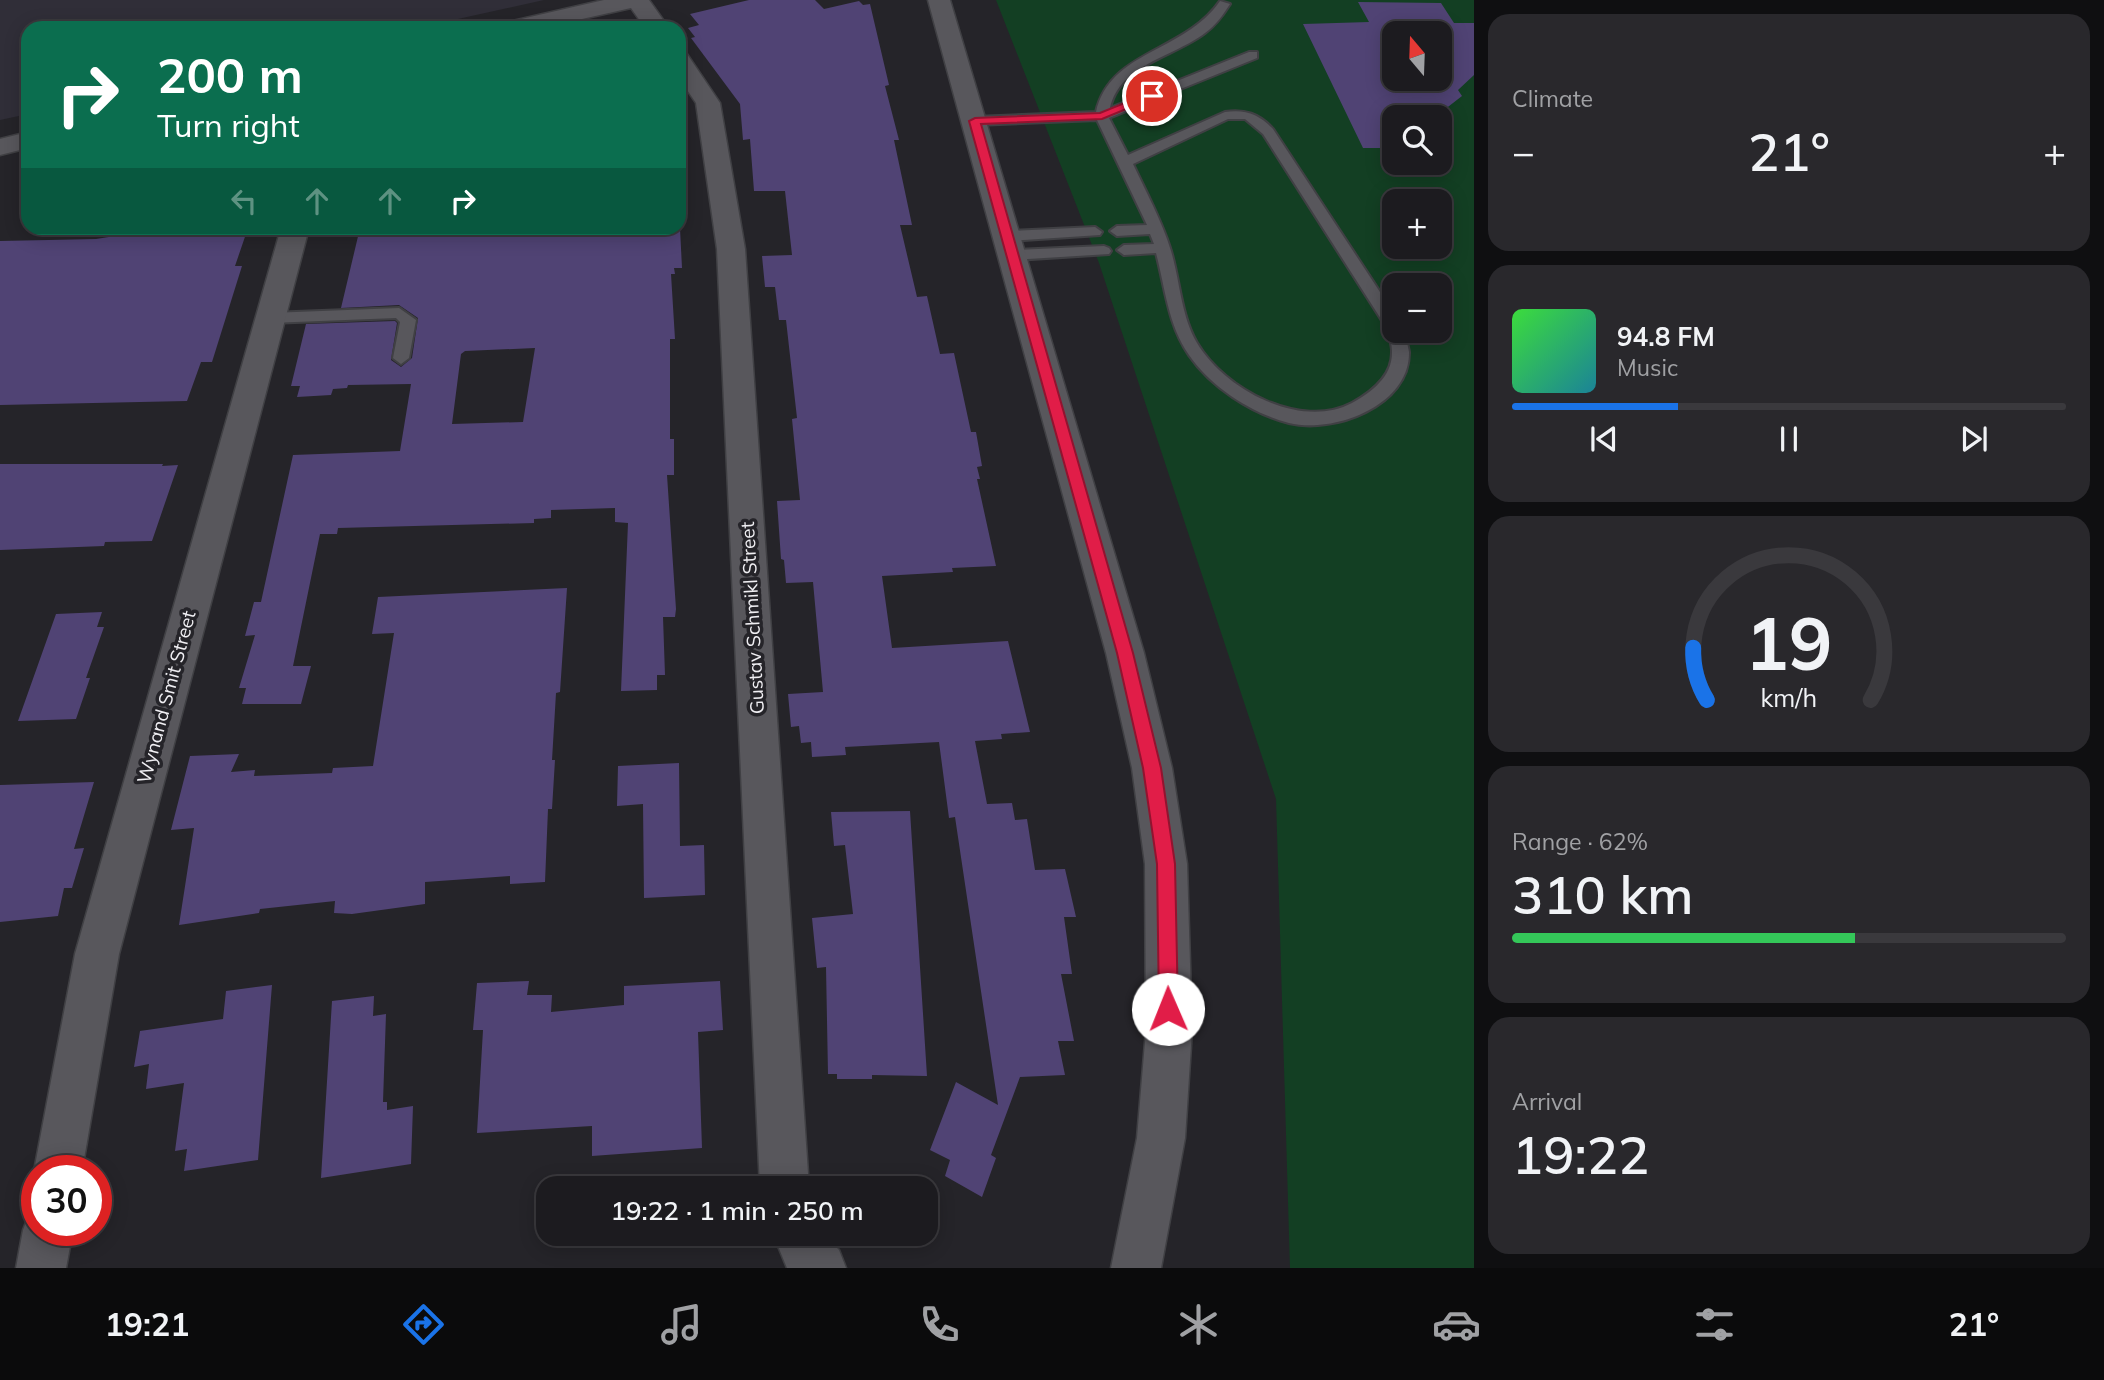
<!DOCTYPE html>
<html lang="en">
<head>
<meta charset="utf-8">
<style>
	:root { --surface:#1c1b1f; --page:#29282c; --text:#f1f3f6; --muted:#a0a1a4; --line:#3a393d; --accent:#1a73e8 }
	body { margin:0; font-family:Mulish,sans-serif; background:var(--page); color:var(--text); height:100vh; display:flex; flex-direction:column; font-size:26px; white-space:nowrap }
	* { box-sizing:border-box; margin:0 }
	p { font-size:23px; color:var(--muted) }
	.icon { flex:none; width:38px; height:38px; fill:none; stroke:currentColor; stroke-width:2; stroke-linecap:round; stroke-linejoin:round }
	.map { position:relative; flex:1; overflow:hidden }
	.panel { display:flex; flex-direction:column; gap:14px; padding:14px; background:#0f0f11; width:630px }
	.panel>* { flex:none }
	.top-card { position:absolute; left:21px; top:21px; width:665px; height:214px; border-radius:21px; box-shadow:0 4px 18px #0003,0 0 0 2px var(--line); background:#0b6e4f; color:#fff; overflow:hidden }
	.needle { width:46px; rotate:341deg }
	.buttons { position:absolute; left:1382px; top:21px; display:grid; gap:14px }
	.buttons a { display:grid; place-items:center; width:70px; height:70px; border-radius:14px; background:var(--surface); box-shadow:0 4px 18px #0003,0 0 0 2px var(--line); font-size:35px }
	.speed { position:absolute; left:21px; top:1155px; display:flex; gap:14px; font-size:35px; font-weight:700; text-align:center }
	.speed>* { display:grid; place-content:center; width:91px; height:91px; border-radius:50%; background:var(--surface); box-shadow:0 4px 18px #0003,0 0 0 2px var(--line); line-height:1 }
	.speed .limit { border:10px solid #d22; background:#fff; color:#111 }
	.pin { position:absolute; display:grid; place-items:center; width:60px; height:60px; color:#fff; margin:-30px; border:4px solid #fff; border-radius:50%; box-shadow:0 2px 7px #0007 }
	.me { position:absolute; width:77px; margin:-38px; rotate:359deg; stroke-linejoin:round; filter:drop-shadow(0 0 5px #0008) }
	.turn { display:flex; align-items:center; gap:24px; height:147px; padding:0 21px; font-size:32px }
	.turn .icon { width:91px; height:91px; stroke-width:2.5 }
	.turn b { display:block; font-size:49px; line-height:60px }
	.lanes { display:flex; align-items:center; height:66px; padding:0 21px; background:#0003; justify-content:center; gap:35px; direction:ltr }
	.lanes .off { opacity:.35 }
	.big { font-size:52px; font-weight:600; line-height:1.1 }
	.panel .card { flex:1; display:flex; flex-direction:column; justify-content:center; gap:10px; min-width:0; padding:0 24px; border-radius:21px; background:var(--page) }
	.panel .dial { align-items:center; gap:0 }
	.dial svg { height:182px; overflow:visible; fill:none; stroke:var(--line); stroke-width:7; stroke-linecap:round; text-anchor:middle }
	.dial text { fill:var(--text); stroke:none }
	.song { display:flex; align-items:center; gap:21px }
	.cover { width:84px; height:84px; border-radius:10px; background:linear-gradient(135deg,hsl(120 70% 55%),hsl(190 70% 35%)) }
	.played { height:7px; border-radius:4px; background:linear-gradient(90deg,var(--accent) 30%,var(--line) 30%) }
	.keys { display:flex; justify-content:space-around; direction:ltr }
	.heat { display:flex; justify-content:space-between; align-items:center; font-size:38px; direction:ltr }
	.charge { height:10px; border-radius:5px; background:linear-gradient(90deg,#34c759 62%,var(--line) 0) }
	.trip { position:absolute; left:536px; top:1176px; width:402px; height:70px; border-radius:21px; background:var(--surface); box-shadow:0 4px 18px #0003,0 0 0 2px var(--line); font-weight:600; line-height:70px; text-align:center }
	.menu { display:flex; height:112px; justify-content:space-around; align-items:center; background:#0b0b0c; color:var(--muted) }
	.menu .icon { width:49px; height:49px }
	.menu .active { color:var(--accent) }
	.menu b { font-size:32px; color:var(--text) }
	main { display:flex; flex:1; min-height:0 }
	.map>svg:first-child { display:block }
	.built { fill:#302e38 }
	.green { fill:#133f23; fill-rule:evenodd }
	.building { fill:#504374; fill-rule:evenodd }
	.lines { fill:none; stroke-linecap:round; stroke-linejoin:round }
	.lane-casing { stroke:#404044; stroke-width:4 }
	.street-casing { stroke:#404044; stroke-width:3 }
	.lane { fill:#58575c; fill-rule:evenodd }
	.street { fill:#58575c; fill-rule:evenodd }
	.route { fill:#e11d48; stroke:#92132f; stroke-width:2 }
	.labels { text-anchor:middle; stroke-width:7; stroke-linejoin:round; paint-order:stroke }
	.street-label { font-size:19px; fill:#f0eff3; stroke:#252429 }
</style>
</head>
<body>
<main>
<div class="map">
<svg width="1474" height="1268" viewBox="0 0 1474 1268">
	<rect width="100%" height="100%" fill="#252429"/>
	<path class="built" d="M 0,0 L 544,0 L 417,28 L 28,28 L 28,114 L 0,120 Z"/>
	<path class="green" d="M 996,0 L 1474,0 L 1474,1268 L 1290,1268 L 1276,799 L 1099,263 ZM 1395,33 L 1440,33 L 1440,79 L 1395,79 ZM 1395,117 L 1440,117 L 1440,163 L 1395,163 ZM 1395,201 L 1440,201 L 1440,247 L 1395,247 ZM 1395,285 L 1440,285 L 1440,331 L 1395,331 Z"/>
	<g class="building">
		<path d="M 749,0 L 815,0 L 824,9 L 859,1 L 863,5 L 870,4 L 889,85 L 885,86 L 899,140 L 894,140 L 912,225 L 900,225 L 917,297 L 927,296 L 940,354 L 954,353 L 971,432 L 976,432 L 982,466 L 977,467 L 980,479 L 977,479 L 996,566 L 952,568 L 953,572 L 882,576 L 892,648 L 1008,641 L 1030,732 L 1001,734 L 1002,739 L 975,741 L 987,804 L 1012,803 L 1015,820 L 1027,819 L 1035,870 L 1065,869 L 1076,917 L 1064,917 L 1072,974 L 1061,974 L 1074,1041 L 1058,1041 L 1065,1075 L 1020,1077 L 991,1155 L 996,1158 L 982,1197 L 945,1176 L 950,1160 L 930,1150 L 956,1082 L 998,1105 L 955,817 L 949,818 L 939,742 L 845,747 L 846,755 L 812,757 L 811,742 L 801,743 L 799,726 L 791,727 L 788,694 L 823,692 L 813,582 L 786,583 L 784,560 L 781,559 L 777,501 L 800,500 L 792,419 L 797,418 L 786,320 L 779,320 L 775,287 L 765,287 L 762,256 L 792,255 L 785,191 L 754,191 L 750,139 L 743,140 L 740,104 L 691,38 L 695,37 L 688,28 L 699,25 L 690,14 Z"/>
		<path d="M 1358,2 L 1441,3 L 1454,23 L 1474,23 L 1474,75 L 1458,90 L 1462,96 L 1444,110 L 1417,110 L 1421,117 L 1395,117 L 1395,148 L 1363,148 L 1303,24 L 1369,22 ZM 1395,33 L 1440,33 L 1440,79 L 1395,79 Z"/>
		<path d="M 119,228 L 248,228 L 235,266 L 242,266 L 212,362 L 201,362 L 187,401 L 0,405 L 0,241 L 96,239 L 115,236 Z"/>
		<path d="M 360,228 L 680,228 L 682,268 L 674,268 L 675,274 L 671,274 L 675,339 L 670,339 L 670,439 L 674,439 L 674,475 L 667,475 L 676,609 L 675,617 L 663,617 L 665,675 L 657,675 L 657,690 L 621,691 L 628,523 L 615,522 L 615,508 L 551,510 L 551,518 L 534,519 L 534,523 L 338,528 L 337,534 L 320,534 L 293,666 L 311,666 L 301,704 L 242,704 L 246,688 L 239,688 L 255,635 L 245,636 L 254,602 L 261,602 L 293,455 L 400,451 L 411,384 L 348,385 L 347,388 L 333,389 L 331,395 L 297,397 L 300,386 L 291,386 L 306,324 L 395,321 L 397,323 L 391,360 L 401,367 L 412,358 L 418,318 L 399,305 L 341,308 ZM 535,348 L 523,422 L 452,424 L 461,354 L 465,351 Z"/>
		<path d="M 0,464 L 163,464 L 162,466 L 178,465 L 152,541 L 105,542 L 104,546 L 0,550 Z"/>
		<path d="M 567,588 L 560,692 L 556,693 L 552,760 L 555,760 L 552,809 L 548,809 L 545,882 L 510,884 L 510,876 L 425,882 L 425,904 L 352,914 L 334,913 L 335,901 L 260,909 L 259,913 L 179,925 L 194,828 L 171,830 L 190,756 L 239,754 L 231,772 L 255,770 L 254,776 L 332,773 L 333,768 L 373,766 L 394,633 L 372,634 L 378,597 Z"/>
		<path d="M 102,612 L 97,627 L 104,627 L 86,678 L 90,678 L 76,719 L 18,721 L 56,614 Z"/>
		<path d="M 679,763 L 680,846 L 704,845 L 705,895 L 644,898 L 643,804 L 617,806 L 618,766 Z"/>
		<path d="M 94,782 L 74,849 L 84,848 L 72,888 L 64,888 L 58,916 L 0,922 L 0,785 Z"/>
		<path d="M 910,811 L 927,1076 L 872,1075 L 872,1079 L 837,1079 L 837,1074 L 828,1074 L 826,967 L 817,968 L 812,918 L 853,914 L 845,845 L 834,846 L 831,812 Z"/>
		<path d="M 529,981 L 527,995 L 552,995 L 551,1012 L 624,1005 L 624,986 L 720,981 L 723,1030 L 698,1032 L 702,1148 L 592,1156 L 592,1126 L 477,1133 L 483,1030 L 473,1030 L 477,983 Z"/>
		<path d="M 272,985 L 258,1160 L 184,1171 L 187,1149 L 175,1151 L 184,1083 L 146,1089 L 149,1064 L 134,1067 L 140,1031 L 223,1019 L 226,991 Z"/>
		<path d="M 374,996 L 373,1016 L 386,1014 L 383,1102 L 387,1102 L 387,1110 L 413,1106 L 411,1164 L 321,1178 L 332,1001 Z"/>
	</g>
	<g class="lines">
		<g class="lane-casing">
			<g id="lane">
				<path d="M 1220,1 L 1230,4 C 1223,15 1216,25 1205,33 C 1174,57 1120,64 1110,108 L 1249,52 L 1257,52 L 1257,58 L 1109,118 L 1128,155 L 1225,112 C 1245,109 1259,114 1273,129 L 1395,315 L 1395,331 L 1404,331 C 1405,337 1408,345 1409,352 C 1410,406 1333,434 1289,423 C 1251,413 1211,387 1189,355 C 1168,325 1165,287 1156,253 L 1124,255 L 1117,250 L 1124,245 L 1154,244 L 1150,234 L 1117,236 L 1110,231 L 1117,226 L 1147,225 L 1097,120 L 975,125 L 968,121 L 975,117 L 1096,112 C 1110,50 1184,53 1220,1 ZM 1228,119 L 1245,119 L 1263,134 L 1388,330 C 1389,337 1392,344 1392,351 C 1393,376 1372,392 1352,403 C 1301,430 1225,390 1197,343 C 1181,316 1180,281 1171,251 C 1162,221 1146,192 1133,164 Z"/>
				<path d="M 1095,227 L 1102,232 L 1100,235 L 1008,241 L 1001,236 L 1008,231 Z"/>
				<path d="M 1104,246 L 1109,248 L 1111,251 L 1109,254 L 1014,260 L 1007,255 L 1014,250 Z"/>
				<path d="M 399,308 L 416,320 L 409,358 L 401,364 L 393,358 L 400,322 L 396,318 L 270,323 L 262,318 L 270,313 Z"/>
			</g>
		</g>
		<g class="street-casing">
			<g id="street">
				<path d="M 604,0 L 649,0 L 669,28 L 645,28 L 631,8 L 542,28 L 500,28 L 504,23 Z"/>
				<path d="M 928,0 L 950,0 L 1144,653 L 1172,768 L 1187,864 L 1192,1030 L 1185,1138 L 1161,1268 L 1111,1268 L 1137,1138 L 1146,1030 L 1145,864 L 1132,768 L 1106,653 Z"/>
				<path d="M 679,52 L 687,54 L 720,103 L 745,249 L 809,1188 L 760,1188 L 717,249 L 696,103 L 679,78 Z"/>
				<path d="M 28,132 L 28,148 L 0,155 L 0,139 Z"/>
				<path d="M 281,228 L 309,228 L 119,954 L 82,1171 L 37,1171 L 37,1178 L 34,1171 L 75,954 Z"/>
				<path d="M 37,1210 L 37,1230 L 73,1230 L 66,1268 L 16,1268 L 23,1230 L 30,1212 Z"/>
				<path d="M 773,1234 L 823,1234 L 839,1250 L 846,1268 L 787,1268 Z"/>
			</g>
		</g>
		<use href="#lane" class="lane"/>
		<use href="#street" class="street"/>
	</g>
	<path class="route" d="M 1149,93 L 1158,96 L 1102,119 L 981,124 L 1133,653 L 1161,768 L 1175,864 L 1178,1009 L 1175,1016 L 1168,1018 L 1162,1016 L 1159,1009 L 1157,864 L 1143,768 L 1117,653 L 969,121 L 975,118 L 1100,113 Z"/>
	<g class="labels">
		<g class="street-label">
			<text transform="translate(752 618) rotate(-93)" y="7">Gustav Schmikl Street</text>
			<text transform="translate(166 697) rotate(-75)" y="7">Wynand Smit Street</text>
		</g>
	</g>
</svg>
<div class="buttons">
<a><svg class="needle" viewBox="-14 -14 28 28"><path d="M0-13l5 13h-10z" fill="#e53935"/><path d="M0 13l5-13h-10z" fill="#a0a1a4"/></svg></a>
<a><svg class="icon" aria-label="search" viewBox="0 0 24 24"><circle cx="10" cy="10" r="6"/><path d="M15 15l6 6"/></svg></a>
<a>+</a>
<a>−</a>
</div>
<div class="speed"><div class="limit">30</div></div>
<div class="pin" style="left:1152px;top:96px;background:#d93025"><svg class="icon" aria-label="arrive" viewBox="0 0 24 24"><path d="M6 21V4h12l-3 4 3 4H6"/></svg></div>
<svg class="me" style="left:1168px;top:1009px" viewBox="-20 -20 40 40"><circle r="19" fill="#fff"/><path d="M0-13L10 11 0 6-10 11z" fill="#e11d48"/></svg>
<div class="trip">19:22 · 1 min · 250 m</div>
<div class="top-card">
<div class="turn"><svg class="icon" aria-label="right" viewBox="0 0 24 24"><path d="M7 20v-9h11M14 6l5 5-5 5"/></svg><div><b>200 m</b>Turn right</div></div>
<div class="lanes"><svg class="icon off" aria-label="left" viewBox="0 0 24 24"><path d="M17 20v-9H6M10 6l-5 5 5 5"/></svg><svg class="icon off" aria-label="ahead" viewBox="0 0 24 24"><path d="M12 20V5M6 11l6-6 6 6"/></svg><svg class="icon off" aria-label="ahead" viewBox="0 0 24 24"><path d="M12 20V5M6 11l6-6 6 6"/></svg><svg class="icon" aria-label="right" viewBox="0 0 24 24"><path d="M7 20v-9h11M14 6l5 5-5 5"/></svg></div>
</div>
</div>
<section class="panel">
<div class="card"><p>Climate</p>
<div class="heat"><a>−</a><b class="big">21°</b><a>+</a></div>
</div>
<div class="card">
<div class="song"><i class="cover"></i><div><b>94.8 FM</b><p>Music</p></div></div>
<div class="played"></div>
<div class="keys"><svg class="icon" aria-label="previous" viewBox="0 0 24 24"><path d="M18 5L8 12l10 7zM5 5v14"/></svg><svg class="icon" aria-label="pause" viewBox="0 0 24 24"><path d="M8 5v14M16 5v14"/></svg><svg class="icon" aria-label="next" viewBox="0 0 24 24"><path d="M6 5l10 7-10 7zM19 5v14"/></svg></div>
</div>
<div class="card dial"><svg viewBox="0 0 100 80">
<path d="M14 69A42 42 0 1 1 86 69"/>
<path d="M14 69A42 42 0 0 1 8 46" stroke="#1a73e8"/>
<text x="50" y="56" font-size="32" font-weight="700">19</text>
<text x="50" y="72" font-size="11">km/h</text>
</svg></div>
<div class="card"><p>Range · 62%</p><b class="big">310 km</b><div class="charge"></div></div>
<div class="card"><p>Arrival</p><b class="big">19:22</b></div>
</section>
</main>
<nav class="menu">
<b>19:21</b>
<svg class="icon active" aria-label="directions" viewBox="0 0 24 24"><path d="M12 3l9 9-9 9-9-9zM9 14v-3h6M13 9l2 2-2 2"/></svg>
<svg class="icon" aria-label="music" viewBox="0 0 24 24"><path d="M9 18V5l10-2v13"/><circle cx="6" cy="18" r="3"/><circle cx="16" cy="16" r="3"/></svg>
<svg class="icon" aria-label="phone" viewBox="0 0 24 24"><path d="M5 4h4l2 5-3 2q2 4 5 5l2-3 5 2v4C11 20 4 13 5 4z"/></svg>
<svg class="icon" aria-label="climate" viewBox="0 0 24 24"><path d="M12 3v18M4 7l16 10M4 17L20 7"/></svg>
<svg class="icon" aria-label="car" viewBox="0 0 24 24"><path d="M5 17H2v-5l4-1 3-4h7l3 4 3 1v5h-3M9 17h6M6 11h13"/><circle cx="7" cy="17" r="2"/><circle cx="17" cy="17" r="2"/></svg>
<svg class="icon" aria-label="filters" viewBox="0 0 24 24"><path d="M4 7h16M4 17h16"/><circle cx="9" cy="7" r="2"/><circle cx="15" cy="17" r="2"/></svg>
<b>21°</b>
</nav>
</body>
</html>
